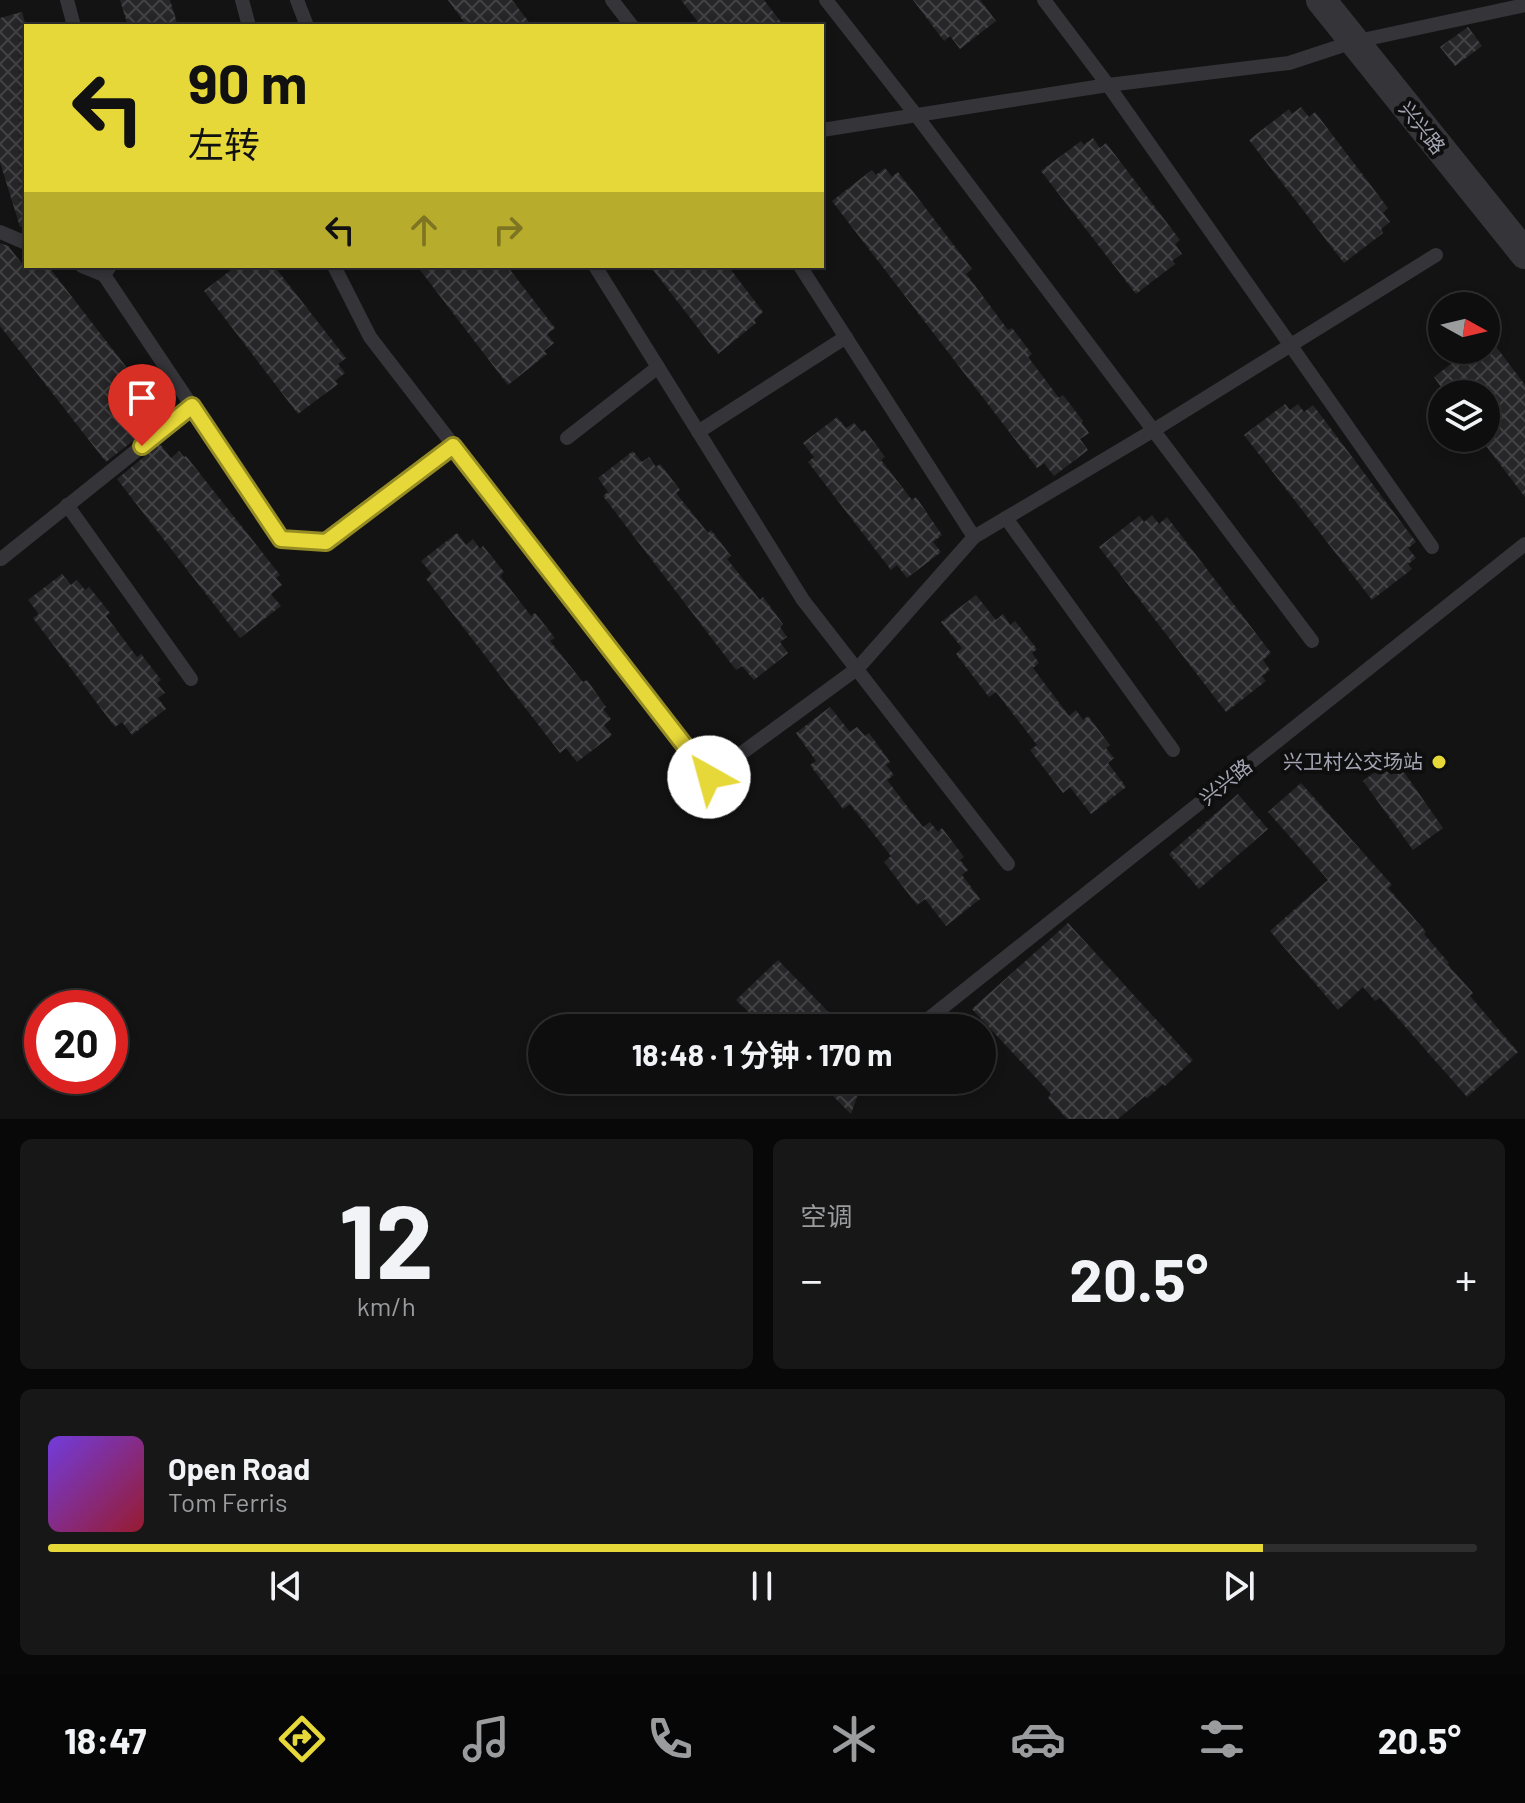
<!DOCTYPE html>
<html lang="zh">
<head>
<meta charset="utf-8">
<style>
	:root { --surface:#0e0e0f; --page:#171718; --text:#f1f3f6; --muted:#9b9c9e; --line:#2e2e2f; --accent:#e6d838 }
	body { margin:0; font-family:Barlow,"Noto Sans SC",sans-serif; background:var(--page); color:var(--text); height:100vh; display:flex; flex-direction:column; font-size:30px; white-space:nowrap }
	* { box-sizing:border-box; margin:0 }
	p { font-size:26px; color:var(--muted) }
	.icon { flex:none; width:44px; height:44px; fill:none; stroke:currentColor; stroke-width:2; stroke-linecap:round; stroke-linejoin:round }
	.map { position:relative; height:1119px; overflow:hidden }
	.drawer { display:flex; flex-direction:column; gap:20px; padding:20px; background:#080808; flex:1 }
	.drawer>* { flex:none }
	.guide { position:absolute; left:24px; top:24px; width:800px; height:244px; border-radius:0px; box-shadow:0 4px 12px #0003,0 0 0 2px var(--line); background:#e6d838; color:#111; overflow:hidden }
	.needle { width:52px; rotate:98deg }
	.fabs { position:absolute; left:1428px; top:292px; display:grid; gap:16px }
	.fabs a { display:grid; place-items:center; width:72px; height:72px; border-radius:50%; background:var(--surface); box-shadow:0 4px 12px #0003,0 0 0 2px var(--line); font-size:40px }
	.speed { position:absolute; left:24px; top:990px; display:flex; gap:16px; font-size:40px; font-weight:700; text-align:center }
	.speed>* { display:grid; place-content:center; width:104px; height:104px; border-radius:50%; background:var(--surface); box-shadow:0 4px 12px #0003,0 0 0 2px var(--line); line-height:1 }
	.speed .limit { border:12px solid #d22; background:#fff; color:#111 }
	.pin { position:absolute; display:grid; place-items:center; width:68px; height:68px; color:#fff; margin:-82px -34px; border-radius:50% 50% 50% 0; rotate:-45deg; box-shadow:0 0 8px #0007 }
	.pin .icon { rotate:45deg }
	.me { position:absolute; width:88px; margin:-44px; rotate:322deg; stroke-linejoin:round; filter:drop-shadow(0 0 6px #0008) }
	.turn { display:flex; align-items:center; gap:28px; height:168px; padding:0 32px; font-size:36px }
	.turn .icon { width:104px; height:104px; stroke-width:2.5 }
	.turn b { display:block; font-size:56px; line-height:68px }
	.lanes { display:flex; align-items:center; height:76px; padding:0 32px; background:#0003; justify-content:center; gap:40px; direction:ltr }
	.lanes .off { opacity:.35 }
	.big { font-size:60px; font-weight:700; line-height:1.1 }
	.drawer .card { flex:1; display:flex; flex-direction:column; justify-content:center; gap:12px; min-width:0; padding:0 28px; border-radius:12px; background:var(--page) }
	.drawer .dial { align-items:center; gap:0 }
	.dial b { font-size:104px; line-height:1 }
	.song { display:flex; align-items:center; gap:24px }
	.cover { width:96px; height:96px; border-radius:12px; background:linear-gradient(135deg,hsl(260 70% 55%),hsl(350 70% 35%)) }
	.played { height:8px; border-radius:4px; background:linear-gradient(90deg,var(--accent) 85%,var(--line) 85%) }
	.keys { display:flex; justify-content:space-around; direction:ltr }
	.heat { display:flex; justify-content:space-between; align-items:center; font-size:44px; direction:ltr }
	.drawer .tiles { flex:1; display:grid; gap:20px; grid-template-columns:1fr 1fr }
	.card:last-child { grid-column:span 2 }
	.trip { position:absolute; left:528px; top:1014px; width:468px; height:80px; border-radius:40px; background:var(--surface); box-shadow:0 4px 12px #0003,0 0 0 2px var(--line); font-weight:700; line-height:80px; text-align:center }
	.dock { display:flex; height:128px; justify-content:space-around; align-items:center; background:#060606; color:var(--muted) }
	.dock .icon { width:56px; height:56px }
	.dock .selected { color:var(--accent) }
	.dock b { font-size:36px; color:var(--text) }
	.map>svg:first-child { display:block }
	.building { fill:url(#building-cross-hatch) }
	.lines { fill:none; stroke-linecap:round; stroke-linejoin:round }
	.service { stroke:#343439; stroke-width:14 }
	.minor { stroke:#343439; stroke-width:30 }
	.route-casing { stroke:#968c24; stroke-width:20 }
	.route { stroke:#e6d838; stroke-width:14 }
	.poi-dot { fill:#e6d838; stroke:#0e0e0f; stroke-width:3 }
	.labels { text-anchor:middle; stroke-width:8; stroke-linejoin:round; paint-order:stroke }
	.street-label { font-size:20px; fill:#a5a6b4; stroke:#0e0e0f }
	.poi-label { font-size:20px; fill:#a5a6b4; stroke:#0e0e0f; text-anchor:end }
</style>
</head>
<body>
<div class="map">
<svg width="1525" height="1119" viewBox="0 0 1525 1119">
	<defs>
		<pattern id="building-cross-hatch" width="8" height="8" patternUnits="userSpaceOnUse" patternTransform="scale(2)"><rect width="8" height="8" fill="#262628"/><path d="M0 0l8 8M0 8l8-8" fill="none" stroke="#424245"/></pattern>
	</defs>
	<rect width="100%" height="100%" fill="#131314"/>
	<g class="building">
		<path d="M 120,0 L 170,0 L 178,26 L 128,26 Z"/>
		<path d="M 448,0 L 512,0 L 532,26 L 467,26 Z"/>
		<path d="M 681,0 L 764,0 L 784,26 L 701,26 Z"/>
		<path d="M 913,0 L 980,0 L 996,21 L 960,49 L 950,36 L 944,41 Z"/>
		<path d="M 22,12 L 26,26 L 26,226 L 20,227 L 0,162 L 0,18 Z"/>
		<path d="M 1468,27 L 1482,46 L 1455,66 L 1440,47 Z"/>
		<path d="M 1301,107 L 1309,117 L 1315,112 L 1388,208 L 1383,213 L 1390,222 L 1381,229 L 1383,233 L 1344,263 L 1249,140 L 1289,109 L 1292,114 Z"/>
		<path d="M 1093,138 L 1100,148 L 1106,143 L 1180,240 L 1175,244 L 1182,254 L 1172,261 L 1175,264 L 1136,294 L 1041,171 L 1081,141 L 1084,145 Z"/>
		<path d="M 885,168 L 892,177 L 898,172 L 972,269 L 966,274 L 973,283 L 1008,330 L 1012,328 L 1032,354 L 1028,357 L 1059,398 L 1063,395 L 1083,421 L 1081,422 L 1089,433 L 1080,439 L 1088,450 L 1054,476 L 1044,463 L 1037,468 L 832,201 L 872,170 L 876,175 Z"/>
		<path d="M 0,243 L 8,246 L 24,266 L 48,266 L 134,377 L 126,384 L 132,392 L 124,397 L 148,429 L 106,462 L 0,326 Z"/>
		<path d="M 236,266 L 274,266 L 346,358 L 338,364 L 345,373 L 335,381 L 338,384 L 298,414 L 204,291 Z"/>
		<path d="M 417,266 L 507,266 L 555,328 L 547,334 L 554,343 L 544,351 L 547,354 L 508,385 Z"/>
		<path d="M 650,266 L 728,266 L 763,312 L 754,320 L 756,323 L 718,354 Z"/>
		<path d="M 1488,336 L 1525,385 L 1525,497 L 1480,438 L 1486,438 L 1486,394 L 1446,394 L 1434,377 L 1469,350 L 1486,350 Z"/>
		<path d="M 1285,404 L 1290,410 L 1298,404 L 1304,412 L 1313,405 L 1416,542 L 1408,548 L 1416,558 L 1408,564 L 1412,569 L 1372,600 L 1244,435 Z"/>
		<path d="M 837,417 L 846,428 L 854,423 L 862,432 L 865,430 L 885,457 L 881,460 L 912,500 L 916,497 L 942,535 L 933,542 L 941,552 L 907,578 L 897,565 L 891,570 L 808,462 L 814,457 L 803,443 Z"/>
		<path d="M 160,444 L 171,458 L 179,451 L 184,457 L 186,456 L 280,575 L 276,578 L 282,585 L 271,594 L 281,606 L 240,638 L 117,479 Z"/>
		<path d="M 633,451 L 642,462 L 649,457 L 656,467 L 660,464 L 680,490 L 676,493 L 708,533 L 711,530 L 731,556 L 727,559 L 760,600 L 763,597 L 783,624 L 780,627 L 787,637 L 780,642 L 788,653 L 754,680 L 742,666 L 736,670 L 603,496 L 608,492 L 598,478 Z"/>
		<path d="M 1152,515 L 1159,524 L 1167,517 L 1271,653 L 1263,660 L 1270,670 L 1262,676 L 1266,681 L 1226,712 L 1099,547 L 1139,516 L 1144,522 Z"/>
		<path d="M 457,533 L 466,545 L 473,539 L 480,549 L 483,546 L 504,572 L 500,576 L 531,616 L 535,613 L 555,638 L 550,641 L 583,682 L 587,680 L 606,707 L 603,709 L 611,719 L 604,725 L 612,735 L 577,762 L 566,748 L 560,753 L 426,579 L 432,574 L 421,561 Z"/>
		<path d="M 62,574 L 71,585 L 77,580 L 85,590 L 89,587 L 110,613 L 106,616 L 137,657 L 141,654 L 161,680 L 157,683 L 165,693 L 158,698 L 166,709 L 132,735 L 122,722 L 115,727 L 33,618 L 39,614 L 28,600 Z"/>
		<path d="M 976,595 L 996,620 L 1003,614 L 1010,625 L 1015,621 L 1037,649 L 1032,653 L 1039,663 L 1033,668 L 1069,716 L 1076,710 L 1083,720 L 1088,716 L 1110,745 L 1106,748 L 1114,758 L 1108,763 L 1126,787 L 1091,814 L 1070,787 L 1063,793 L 1030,750 L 1037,745 L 996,692 L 989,697 L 956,654 L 962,648 L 941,622 Z"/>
		<path d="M 830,707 L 850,732 L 857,727 L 865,736 L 869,733 L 890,762 L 886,765 L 894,775 L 887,780 L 923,827 L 930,822 L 938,832 L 942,828 L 964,857 L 960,860 L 968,870 L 962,875 L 980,899 L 946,926 L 925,899 L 917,905 L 884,862 L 891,856 L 850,804 L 843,809 L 810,765 L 816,761 L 796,733 Z"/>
		<path d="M 1394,758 L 1443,828 L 1413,850 L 1363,781 Z"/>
		<path d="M 1301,783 L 1392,885 L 1388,888 L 1426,932 L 1424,934 L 1449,963 L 1447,964 L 1473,993 L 1470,996 L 1518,1052 L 1467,1097 L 1380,998 L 1375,1001 L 1363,987 L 1338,1010 L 1270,931 L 1328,880 L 1268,812 Z"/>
		<path d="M 1238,794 L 1268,829 L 1199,889 L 1169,854 Z"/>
		<path d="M 1068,923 L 1193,1060 L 1165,1086 L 1163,1084 L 1147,1098 L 1145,1096 L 1118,1119 L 1067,1119 L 1048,1098 L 1051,1094 L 972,1009 Z"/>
		<path d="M 778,960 L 844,1028 L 765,1028 L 736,1000 Z"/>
		<path d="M 817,1080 L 863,1080 L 851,1114 Z"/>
	</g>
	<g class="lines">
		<g class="service">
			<path d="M 67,0 L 74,26"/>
			<path d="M 242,0 L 249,26"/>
			<path d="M 297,0 L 307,26"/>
			<path d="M 612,0 L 632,26"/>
			<path d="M 826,0 L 916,115 L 1312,641"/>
			<path d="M 1044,0 L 1108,85 L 1432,547"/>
			<path d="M 822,130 L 1108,85 L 1289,63 L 1353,42 L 1525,5"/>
			<path d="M 0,232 L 26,243"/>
			<path d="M 82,266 L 104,275 L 110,266"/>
			<path d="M 334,266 L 370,337 L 709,777 L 858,668 L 974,537 L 1154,430 L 1436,255"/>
			<path d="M 595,266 L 803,600 L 1008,864"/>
			<path d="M 800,266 L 974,537"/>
			<path d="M 104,275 L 281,539 L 326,542 L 453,446"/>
			<path d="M 698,432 L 846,337"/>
			<path d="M 567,438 L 658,367"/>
			<path d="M 67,505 L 191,679"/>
			<path d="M 1006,518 L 1173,750"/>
			<path d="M 1,559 L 192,406"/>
			<path d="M 927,1020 L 1525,544"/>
		</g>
		<path class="minor" d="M 1321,0 L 1525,254"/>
	</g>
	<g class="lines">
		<g class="route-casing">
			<path id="route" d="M 142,446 L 192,406 L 281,539 L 326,542 L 453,446 L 709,777"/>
		</g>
		<use href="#route" class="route"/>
	</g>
	<circle class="poi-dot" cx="1439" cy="762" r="8"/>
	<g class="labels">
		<g class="street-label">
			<text transform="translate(1422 128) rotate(51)" y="7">兴兴路</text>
			<text transform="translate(1226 782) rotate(-39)" y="7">兴兴路</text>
		</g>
		<g class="poi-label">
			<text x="1423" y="769">兴卫村公交场站</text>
		</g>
	</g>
</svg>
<div class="fabs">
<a><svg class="needle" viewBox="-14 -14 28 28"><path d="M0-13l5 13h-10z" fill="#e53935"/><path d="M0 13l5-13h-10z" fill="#9b9c9e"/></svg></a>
<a><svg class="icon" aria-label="layers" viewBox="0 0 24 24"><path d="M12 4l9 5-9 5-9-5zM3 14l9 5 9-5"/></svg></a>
</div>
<div class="speed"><div class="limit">20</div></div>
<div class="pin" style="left:142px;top:446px;background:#d93025"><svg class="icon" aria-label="arrive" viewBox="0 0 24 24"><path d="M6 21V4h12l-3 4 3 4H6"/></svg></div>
<svg class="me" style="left:709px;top:777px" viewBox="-20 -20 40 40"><circle r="19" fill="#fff"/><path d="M0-13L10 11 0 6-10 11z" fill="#e6d838"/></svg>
<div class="trip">18:48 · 1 分钟 · 170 m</div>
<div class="guide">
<div class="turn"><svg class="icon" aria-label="left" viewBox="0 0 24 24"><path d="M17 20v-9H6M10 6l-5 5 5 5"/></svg><div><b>90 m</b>左转</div></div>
<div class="lanes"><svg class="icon" aria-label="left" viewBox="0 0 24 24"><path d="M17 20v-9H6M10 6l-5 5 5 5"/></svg><svg class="icon off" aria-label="ahead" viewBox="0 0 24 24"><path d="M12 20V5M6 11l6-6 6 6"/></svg><svg class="icon off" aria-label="right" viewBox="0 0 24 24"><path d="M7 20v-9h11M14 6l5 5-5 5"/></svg></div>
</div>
</div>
<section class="drawer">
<div class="tiles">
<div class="card dial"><b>12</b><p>km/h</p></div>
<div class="card"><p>空调</p>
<div class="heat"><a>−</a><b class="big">20.5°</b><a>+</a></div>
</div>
<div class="card">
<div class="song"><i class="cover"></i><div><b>Open Road</b><p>Tom Ferris</p></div></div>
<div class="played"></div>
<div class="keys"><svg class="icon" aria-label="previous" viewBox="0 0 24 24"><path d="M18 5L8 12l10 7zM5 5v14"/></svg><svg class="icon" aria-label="pause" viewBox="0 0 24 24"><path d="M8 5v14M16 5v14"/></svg><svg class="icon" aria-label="next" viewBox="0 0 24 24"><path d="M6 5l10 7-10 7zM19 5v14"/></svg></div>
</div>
</div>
</section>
<nav class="dock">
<b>18:47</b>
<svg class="icon selected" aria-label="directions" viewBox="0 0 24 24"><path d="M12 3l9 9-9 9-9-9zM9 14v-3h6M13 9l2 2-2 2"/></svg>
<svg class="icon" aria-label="music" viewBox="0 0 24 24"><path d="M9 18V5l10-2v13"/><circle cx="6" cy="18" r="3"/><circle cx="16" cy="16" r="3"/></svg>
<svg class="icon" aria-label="phone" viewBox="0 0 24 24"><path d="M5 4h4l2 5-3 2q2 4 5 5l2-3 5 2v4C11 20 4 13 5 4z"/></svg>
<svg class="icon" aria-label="climate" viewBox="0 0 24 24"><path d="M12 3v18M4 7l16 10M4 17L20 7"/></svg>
<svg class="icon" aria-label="car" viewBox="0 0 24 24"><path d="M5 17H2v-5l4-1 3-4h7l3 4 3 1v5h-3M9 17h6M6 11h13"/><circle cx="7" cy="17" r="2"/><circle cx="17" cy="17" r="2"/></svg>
<svg class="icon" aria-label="filters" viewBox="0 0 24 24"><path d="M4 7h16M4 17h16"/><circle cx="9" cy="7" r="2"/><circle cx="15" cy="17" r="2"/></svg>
<b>20.5°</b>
</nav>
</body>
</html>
